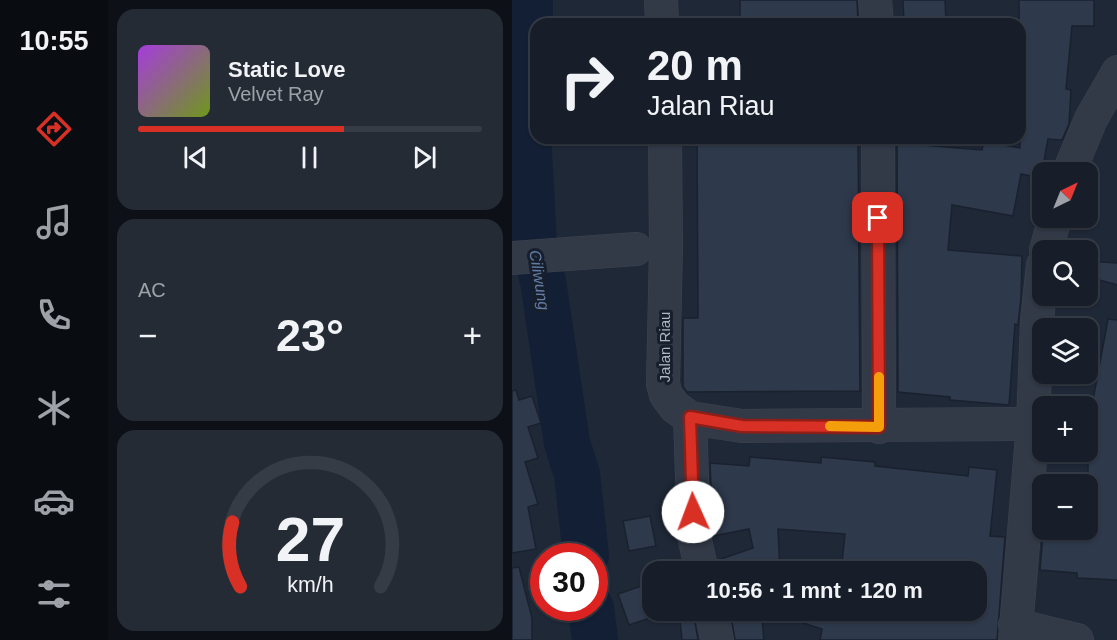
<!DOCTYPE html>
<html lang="id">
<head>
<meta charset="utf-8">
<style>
	:root { --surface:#171e29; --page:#242b35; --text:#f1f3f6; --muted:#9ea2a8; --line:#363c46; --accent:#d93025 }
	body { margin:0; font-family:Arial,sans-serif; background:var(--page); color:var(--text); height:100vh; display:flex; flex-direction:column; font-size:22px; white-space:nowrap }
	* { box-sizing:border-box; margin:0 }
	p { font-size:20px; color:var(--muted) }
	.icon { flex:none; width:33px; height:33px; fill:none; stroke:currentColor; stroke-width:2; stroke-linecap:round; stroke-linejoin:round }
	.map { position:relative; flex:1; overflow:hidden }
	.panel { display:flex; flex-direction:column; gap:9px; padding:9px; background:#0d1017; width:404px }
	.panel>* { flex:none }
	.guide { position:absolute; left:18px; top:18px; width:496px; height:126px; border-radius:18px; box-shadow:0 2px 4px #0004,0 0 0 2px var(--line); background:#171e29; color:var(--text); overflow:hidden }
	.needle { width:39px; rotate:43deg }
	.buttons { position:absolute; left:520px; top:162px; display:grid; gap:12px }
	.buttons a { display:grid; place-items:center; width:66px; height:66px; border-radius:12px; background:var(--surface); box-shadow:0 2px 4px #0004,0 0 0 2px var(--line); font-size:30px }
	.speed { position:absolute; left:18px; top:543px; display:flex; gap:12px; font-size:30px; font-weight:700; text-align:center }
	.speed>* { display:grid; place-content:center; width:78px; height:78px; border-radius:50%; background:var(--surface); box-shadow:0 2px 4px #0004,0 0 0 2px var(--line); line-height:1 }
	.speed .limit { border:9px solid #d22; background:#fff; color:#111 }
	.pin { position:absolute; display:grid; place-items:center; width:51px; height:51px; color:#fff; margin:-26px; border-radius:12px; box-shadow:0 3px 9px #0006 }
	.me { position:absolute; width:66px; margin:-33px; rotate:358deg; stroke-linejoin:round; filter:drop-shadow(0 0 4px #0008) }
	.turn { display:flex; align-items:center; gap:21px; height:126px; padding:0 18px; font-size:27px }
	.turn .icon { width:78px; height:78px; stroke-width:2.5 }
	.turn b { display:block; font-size:42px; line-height:51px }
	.big { font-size:45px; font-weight:800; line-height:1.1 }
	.panel .card { flex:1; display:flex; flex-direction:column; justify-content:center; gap:9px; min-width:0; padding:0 21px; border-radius:18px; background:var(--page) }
	.panel .dial { align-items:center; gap:0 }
	.dial svg { height:156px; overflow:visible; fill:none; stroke:var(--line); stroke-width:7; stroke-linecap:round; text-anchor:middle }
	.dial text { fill:var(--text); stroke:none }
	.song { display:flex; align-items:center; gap:18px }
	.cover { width:72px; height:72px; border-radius:9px; background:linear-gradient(135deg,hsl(280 70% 55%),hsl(80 70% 35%)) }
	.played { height:6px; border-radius:3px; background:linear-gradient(90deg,var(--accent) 60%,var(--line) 60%) }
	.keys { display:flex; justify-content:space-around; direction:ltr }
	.heat { display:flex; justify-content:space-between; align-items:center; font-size:33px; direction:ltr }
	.trip { position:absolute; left:130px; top:561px; width:345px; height:60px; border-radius:18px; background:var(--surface); box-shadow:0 2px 4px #0004,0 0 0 2px var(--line); font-weight:800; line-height:60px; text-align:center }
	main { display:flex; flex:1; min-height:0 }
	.tabs { display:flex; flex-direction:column; width:108px; justify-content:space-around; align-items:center; background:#090c10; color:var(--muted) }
	.tabs .icon { width:42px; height:42px }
	.tabs .on { color:var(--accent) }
	.tabs b { font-size:27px; color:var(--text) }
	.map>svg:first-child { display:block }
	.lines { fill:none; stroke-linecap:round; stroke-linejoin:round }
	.river { stroke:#131f35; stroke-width:46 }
	.building { fill:#2e394c; stroke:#1a212e; stroke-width:1.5 }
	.minor-casing { stroke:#3c4351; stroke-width:34 }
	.minor { stroke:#323a48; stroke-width:33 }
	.route-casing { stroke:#8d1f18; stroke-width:15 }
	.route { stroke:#d93025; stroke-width:10 }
	.slow { stroke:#f59e0b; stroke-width:10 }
	.labels { text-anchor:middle; stroke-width:6; stroke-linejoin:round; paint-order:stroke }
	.street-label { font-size:15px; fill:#acb4c5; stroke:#181f2c }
	.water-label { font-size:16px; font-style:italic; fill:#637ca6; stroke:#181f2c }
</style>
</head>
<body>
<main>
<nav class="tabs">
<b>10:55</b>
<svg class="icon on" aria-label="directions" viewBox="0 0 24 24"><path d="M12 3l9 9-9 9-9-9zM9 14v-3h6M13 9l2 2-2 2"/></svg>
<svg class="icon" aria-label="music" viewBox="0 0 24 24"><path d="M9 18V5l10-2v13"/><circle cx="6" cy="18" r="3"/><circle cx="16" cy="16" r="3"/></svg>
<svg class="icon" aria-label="phone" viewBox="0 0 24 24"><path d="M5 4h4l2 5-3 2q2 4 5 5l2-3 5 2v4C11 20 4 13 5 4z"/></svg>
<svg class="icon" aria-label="climate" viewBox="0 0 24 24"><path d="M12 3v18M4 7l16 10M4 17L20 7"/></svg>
<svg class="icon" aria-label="car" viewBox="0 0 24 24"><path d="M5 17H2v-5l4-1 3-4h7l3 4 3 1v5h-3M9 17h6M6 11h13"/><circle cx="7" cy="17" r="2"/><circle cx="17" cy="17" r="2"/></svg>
<svg class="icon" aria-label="filters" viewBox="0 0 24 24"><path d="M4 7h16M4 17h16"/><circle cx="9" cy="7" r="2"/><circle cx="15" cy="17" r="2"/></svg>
</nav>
<section class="panel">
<div class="card">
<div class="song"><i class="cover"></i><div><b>Static Love</b><p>Velvet Ray</p></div></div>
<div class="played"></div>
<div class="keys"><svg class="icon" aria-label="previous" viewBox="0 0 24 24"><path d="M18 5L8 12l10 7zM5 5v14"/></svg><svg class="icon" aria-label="pause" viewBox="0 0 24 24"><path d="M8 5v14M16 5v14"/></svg><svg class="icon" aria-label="next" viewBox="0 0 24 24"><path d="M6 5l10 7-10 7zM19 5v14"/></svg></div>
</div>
<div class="card"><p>AC</p>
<div class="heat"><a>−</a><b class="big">23°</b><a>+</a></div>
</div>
<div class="card dial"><svg viewBox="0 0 100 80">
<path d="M14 69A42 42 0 1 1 86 69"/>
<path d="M14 69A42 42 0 0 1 10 36" stroke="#d93025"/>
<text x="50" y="56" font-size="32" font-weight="700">27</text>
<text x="50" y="72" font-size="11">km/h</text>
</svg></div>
</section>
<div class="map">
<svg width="606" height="640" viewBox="0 0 606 640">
	<rect width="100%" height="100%" fill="#1f2837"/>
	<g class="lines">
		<g class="river">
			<path d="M 18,0 L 17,152 L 22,245 L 31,281 L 55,443 L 65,474 L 74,556"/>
			<path d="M 79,608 L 83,640"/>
		</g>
	</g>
	<g class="building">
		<path d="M 228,0 L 345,0 L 346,24 L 228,24 Z"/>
		<path d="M 391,0 L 433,0 L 434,24 L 392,24 Z"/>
		<path d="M 507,0 L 582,0 L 582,26 L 560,26 L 554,89 L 559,90 L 557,124 L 550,140 L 536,139 L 529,178 L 509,174 L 501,216 L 440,205 L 436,250 L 510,256 L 509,298 L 506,325 L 503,324 L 497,405 L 438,400 L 438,397 L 386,392 L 385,143 L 470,150 L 472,141 L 508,148 Z"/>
		<path d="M 185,138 L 346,138 L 348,391 L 175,392 L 171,387 L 171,318 L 186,318 Z"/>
		<path d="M 576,261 L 606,263 L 606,285 L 576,277 Z"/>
		<path d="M 596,319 L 606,320 L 606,580 L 565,578 L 565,573 L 528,570 L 531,534 L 536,534 L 536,530 L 576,530 L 576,427 Z"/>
		<path d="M 4,390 L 7,400 L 20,396 L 29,423 L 16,427 L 26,458 L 13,462 L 26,504 L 16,507 L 24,549 L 0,553 L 0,391 Z"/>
		<path d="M 238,457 L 309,463 L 309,457 L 363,462 L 363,466 L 456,476 L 457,467 L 485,470 L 478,536 L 493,537 L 485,640 L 308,640 L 310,629 L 266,615 L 267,610 L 354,610 L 420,614 L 420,610 L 465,610 L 465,572 L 329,572 L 333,534 L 266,529 L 268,572 L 208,572 L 206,560 L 241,548 L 237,529 L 201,536 L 198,463 L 237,466 Z"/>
		<path d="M 138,516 L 144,546 L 117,551 L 111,521 Z"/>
		<path d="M 7,567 L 20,618 L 20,640 L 0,640 L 0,568 Z"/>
		<path d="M 141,582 L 141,617 L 117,625 L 106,594 Z"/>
		<path d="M 167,610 L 181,610 L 186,640 L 170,640 Z"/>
		<path d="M 218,610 L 249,610 L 252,640 L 223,640 Z"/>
	</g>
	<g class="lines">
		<g class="minor-casing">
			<g id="minor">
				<path d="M 149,0 L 150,24"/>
				<path d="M 363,0 L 365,24"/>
				<path d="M 153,138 L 154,247 L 151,384 L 154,395 L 163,407 L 178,418 L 230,426 L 521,424"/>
				<path d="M 366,138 L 367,427"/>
				<path d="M 557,172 L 579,119 L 606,72"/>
				<path d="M 534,250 L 543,218"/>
				<path d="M 0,258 L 124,249"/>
				<path d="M 178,418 L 182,536 L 190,572"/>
				<path d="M 199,610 L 205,640"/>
				<path d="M 503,625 L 565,640"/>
				<path d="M 503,640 L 521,424 L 525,320 L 531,265"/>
			</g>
		</g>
		<use href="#minor" class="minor"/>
	</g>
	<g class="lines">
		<g class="route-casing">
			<path id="route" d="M 181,512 L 178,417 L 230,426 L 367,427 L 366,218"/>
		</g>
		<use href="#route" class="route"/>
		<path class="slow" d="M 318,426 L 367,427 L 367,377"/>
	</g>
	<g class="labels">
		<g class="street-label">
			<text transform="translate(153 347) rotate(-90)" y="5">Jalan Riau</text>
		</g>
		<g class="water-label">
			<text transform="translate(28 280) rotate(81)" y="6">Ciliwung</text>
		</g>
	</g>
</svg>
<div class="buttons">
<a><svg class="needle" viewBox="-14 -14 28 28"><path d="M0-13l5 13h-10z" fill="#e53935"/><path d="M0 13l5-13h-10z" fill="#9ea2a8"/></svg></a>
<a><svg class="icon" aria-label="search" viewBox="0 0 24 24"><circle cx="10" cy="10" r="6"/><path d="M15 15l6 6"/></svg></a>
<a><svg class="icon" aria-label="layers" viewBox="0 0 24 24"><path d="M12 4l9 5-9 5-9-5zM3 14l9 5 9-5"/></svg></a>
<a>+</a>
<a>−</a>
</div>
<div class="speed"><div class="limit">30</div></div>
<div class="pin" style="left:366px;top:218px;background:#d93025"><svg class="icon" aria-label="arrive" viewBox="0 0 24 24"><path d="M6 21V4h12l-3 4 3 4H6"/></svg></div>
<svg class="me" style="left:181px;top:512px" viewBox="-20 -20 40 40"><circle r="19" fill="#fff"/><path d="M0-13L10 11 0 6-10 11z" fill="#d93025"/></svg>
<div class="trip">10:56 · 1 mnt · 120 m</div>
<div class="guide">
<div class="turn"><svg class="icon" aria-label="right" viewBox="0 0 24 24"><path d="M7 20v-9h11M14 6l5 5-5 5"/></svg><div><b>20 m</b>Jalan Riau</div></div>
</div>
</div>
</main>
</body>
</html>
